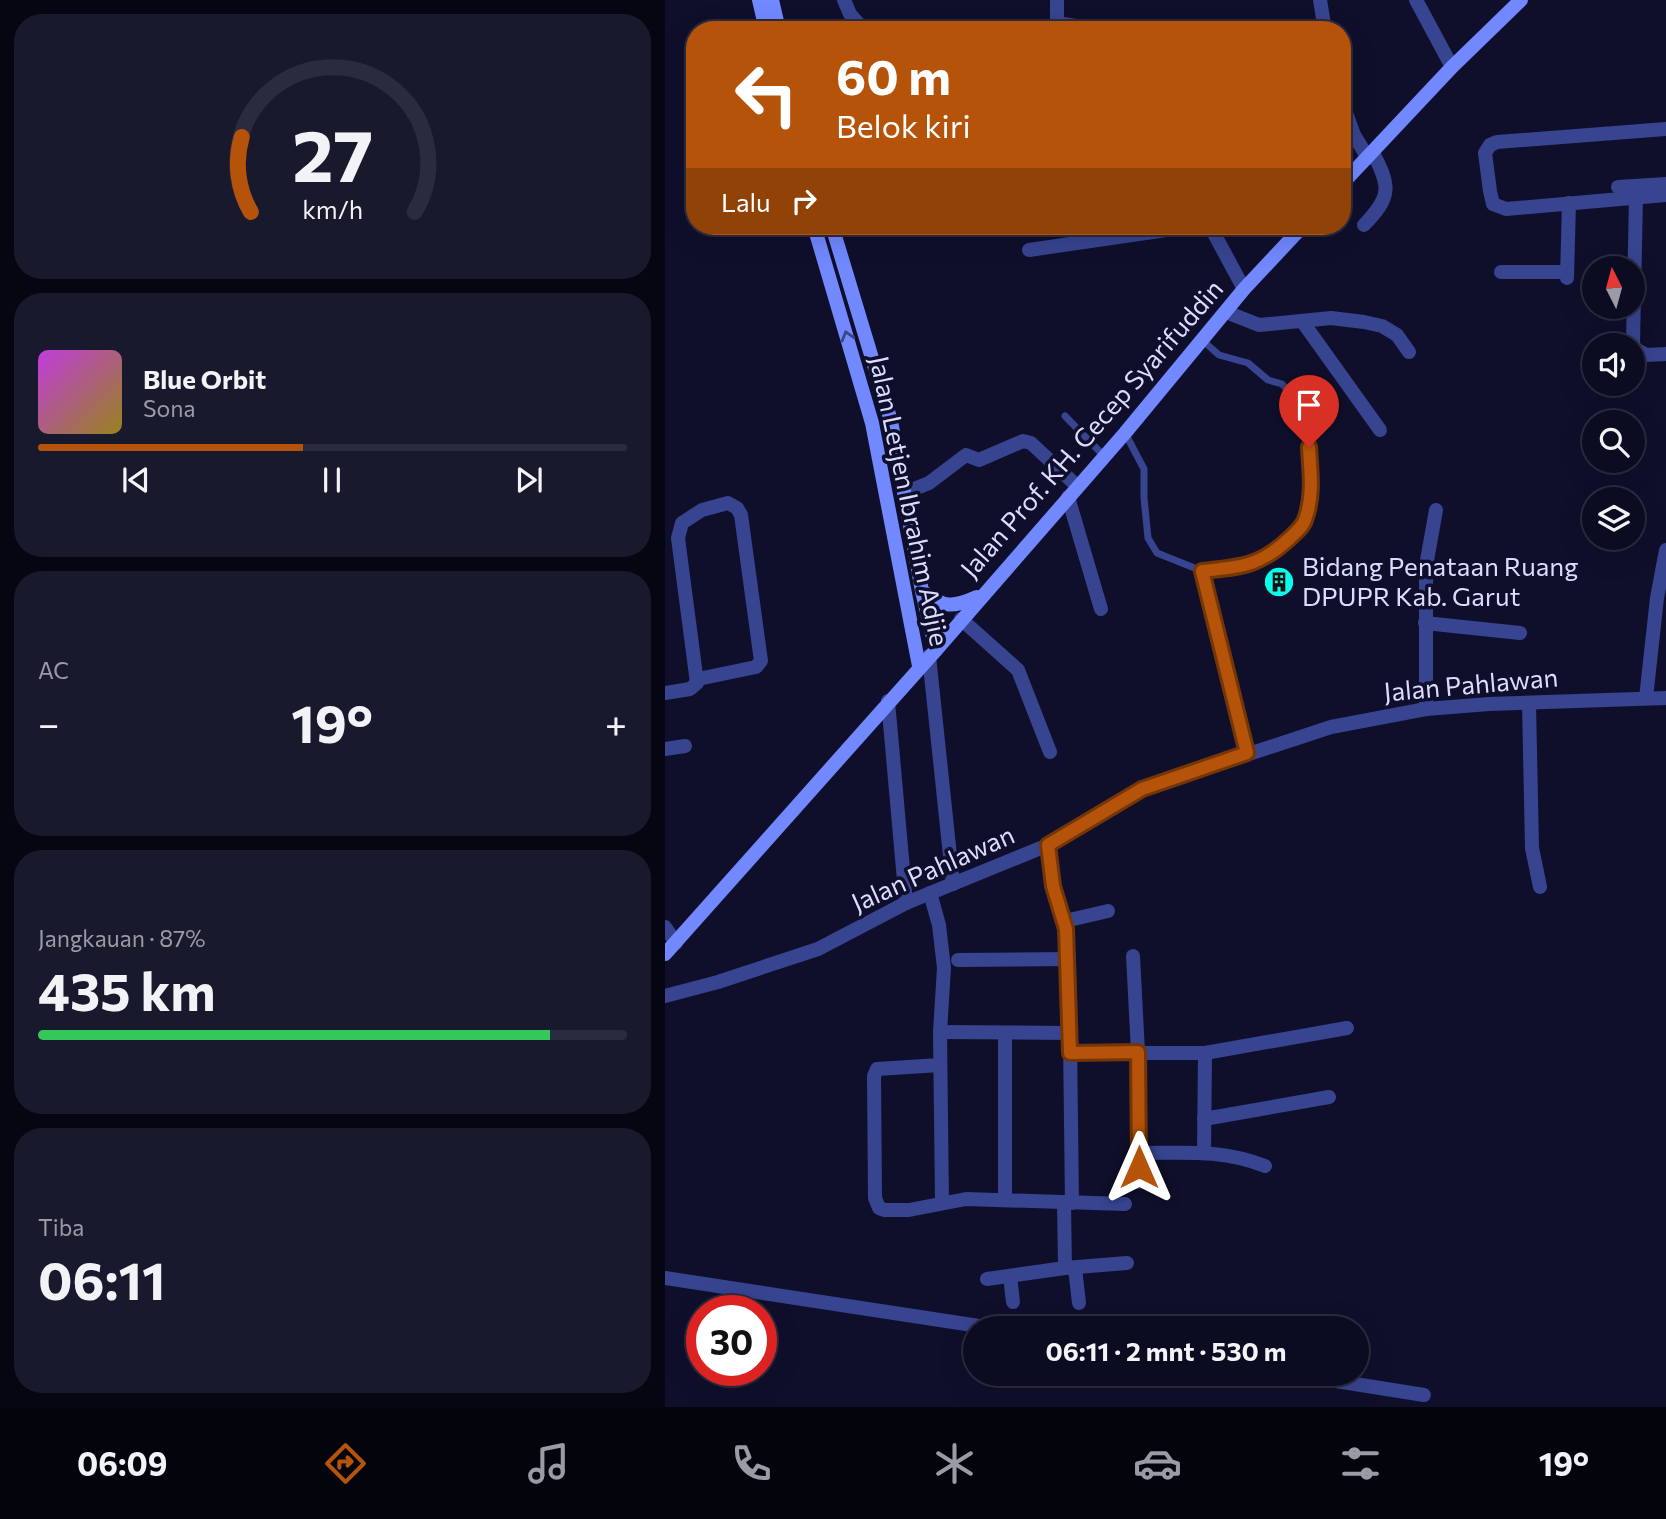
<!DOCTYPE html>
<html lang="id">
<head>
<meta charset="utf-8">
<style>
	:root { --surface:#0b0b21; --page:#19192e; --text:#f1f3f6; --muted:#9a9ba5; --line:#2b2b3f; --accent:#b45309 }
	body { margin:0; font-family:Commissioner,sans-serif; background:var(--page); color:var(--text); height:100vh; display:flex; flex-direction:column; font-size:26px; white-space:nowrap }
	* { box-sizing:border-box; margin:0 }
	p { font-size:23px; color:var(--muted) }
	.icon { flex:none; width:38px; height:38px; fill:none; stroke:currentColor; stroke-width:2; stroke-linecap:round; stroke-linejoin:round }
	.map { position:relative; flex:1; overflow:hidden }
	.details { display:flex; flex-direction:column; gap:14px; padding:14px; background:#060612; width:665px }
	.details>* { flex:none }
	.banner { position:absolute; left:21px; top:21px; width:665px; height:214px; border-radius:28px; box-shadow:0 7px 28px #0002,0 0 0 2px var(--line); background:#b45309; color:#fff; overflow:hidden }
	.needle { width:46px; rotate:354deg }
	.fabs { position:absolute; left:917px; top:256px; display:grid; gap:14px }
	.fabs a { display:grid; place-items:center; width:63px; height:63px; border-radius:50%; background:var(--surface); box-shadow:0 7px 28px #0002,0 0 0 2px var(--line); font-size:35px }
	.speed { position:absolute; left:21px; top:1295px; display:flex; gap:14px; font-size:35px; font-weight:700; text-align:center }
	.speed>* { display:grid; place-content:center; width:91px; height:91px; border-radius:50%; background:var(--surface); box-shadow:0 7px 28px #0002,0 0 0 2px var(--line); line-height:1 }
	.speed .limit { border:10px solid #d22; background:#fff; color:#111 }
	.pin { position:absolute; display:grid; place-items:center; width:60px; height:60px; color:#fff; margin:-72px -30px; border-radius:50% 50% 50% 0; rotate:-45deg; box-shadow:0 0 7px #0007 }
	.pin .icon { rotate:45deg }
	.me { position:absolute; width:77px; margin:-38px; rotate:0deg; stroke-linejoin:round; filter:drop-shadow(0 0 5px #0008) }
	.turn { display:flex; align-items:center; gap:24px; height:147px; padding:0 35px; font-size:32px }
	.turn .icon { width:91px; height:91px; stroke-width:2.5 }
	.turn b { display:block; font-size:49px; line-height:60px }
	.then { display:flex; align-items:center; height:66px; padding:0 35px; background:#0003; gap:14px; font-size:26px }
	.big { font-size:52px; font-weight:700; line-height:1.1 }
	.details .widget { flex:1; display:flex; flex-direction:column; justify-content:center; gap:10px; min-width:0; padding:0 24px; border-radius:28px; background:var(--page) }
	.details .dial { align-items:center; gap:0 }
	.dial svg { height:182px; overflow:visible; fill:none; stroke:var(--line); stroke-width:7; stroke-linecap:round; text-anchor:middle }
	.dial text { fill:var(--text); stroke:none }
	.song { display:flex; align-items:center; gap:21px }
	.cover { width:84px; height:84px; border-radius:10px; background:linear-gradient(135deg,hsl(290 70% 55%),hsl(50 70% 35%)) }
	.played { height:7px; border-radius:4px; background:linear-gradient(90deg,var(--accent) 45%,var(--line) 45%) }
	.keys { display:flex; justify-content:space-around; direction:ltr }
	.heat { display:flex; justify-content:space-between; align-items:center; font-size:38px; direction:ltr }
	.charge { height:10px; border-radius:5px; background:linear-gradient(90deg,#34c759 87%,var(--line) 0) }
	.trip { position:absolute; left:298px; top:1316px; width:406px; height:70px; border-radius:35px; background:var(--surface); box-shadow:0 7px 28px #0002,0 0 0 2px var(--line); font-weight:700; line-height:70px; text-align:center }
	.tab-bar { display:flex; height:112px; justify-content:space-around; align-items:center; background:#04040d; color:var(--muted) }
	.tab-bar .icon { width:49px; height:49px }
	.tab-bar .selected { color:var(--accent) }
	.tab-bar b { font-size:32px; color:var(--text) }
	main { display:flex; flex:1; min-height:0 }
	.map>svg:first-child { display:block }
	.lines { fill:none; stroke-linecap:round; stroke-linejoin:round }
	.lane { stroke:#37448f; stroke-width:7 }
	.street { stroke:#37448f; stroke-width:14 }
	.secondary { stroke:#7188ff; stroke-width:14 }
	.oneway { stroke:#3b458b }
	.route-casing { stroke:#753606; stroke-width:18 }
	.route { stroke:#b45309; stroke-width:12 }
	.labels { text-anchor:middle; stroke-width:7; stroke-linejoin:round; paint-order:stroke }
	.street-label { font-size:26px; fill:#daddff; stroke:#0f0f2c }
	.poi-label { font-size:26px; fill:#daddff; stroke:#0f0f2c; text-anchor:start }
</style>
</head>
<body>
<main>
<section class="details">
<div class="widget dial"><svg viewBox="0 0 100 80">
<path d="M14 69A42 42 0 1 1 86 69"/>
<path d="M14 69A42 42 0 0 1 10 36" stroke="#b45309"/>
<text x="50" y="56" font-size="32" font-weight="700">27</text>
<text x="50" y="72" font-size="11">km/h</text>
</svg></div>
<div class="widget">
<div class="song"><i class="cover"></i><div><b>Blue Orbit</b><p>Sona</p></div></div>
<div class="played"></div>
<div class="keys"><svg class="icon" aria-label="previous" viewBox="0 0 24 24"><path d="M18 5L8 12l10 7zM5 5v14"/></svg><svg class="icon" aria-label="pause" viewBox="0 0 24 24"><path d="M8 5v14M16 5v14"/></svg><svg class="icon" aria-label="next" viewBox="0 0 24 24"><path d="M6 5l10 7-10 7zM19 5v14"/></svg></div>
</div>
<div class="widget"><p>AC</p>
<div class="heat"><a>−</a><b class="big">19°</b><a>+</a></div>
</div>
<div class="widget"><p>Jangkauan · 87%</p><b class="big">435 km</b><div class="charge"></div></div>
<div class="widget"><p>Tiba</p><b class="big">06:11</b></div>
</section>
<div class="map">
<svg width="1001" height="1407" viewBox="0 0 1001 1407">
	<rect width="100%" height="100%" fill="#0f0f2c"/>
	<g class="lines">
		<g class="lane">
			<path d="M 400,416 L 439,456"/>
			<path d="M 460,433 L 479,469 L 479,498 L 483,538 L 492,553 L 537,571 L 573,568 L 596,561 L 636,528 L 641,518 L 647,480 L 644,447 L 636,405 L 617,384 L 603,380 L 583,363 L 554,355 L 537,340"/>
			<path d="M 537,571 L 582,753"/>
		</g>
		<g class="street">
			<path d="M 179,0 L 185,14 L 199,30"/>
			<path d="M 392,0 L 392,23 L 417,27 L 417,30"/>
			<path d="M 655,0 L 660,30"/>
			<path d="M 751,0 L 787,67"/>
			<path d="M 677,102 L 689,135 L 703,158"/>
			<path d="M 1001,129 L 832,142 L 825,145 L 820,153 L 825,191 L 828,204 L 841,209 L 1001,195"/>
			<path d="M 953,187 L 1001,184"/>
			<path d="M 971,197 L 968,343 L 970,349 L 981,355 L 1001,354"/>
			<path d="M 699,225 C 726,197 726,187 708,153"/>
			<path d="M 545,226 L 579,289"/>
			<path d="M 364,250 L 529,226"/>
			<path d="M 836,272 L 902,272"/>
			<path d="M 902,278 L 904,203"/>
			<path d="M 561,312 L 594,325 L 666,318 L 699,322 L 717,326 L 732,335 L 744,352"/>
			<path d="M 637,321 L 715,430"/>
			<path d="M 239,493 L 264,483 L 301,455 L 314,460 L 358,441 L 366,443 L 412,486"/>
			<path d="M 403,497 L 436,609"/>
			<path d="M 296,619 L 353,670 L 385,752"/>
			<path d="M 760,623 L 855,633"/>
			<path d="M 264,656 L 288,884"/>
			<path d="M 0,693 L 25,689 L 32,683 L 13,538 L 17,523 L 37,510 L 63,503 L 72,508 L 76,515 L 96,661 L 91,667 L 33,679"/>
			<path d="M 981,698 L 992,598 L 1001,550"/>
			<path d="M 223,701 L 241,903"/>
			<path d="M 864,703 L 867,848 L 875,887"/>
			<path d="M 761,709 L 761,566 L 771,510"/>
			<path d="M 0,749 L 20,746"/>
			<path d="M 383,845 L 388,886 L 400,921 L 404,959 L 407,1203"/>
			<path d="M 265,893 L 274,925 L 279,968 L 275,1032 L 277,1202"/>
			<path d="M 400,921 L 443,911"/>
			<path d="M 0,927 L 11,943"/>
			<path d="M 468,956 L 473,1052 L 474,1182"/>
			<path d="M 293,960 L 404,959"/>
			<path d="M 0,996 L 53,982 L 153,949 L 241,903 L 383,845 L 477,789 L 666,727 L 761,709 L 824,704 L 1001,698"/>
			<path d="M 275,1032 L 404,1033"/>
			<path d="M 340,1033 L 340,1199"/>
			<path d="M 405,1053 L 540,1053 L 682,1028"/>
			<path d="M 275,1065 L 212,1069 L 209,1076 L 210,1198 L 214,1208 L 220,1210 L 244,1210 L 301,1199 L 460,1204"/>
			<path d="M 539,1119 L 664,1097"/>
			<path d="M 474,1153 C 519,1153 557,1149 600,1166"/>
			<path d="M 539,1153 L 540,1053"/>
			<path d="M 399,1204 L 400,1268"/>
			<path d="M 410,1268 L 414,1303"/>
			<path d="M 345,1276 L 348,1302"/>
			<path d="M 0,1278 L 327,1328"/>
			<path d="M 322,1279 L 400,1268 L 462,1263"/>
			<path d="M 627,1374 L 759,1395"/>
		</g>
		<g class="secondary">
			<path d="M 94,0 L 101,30"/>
			<path d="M 107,0 L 114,30"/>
			<path d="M 677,184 L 787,67 L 856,0"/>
			<path d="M 149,226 L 207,423 L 254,666"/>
			<path d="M 167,226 L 226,421 L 257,591 L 271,650"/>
			<path d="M 257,591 C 279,608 287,608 312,597"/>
			<path d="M 0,954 L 271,650 L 460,433 L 579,289 L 638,226"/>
		</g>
	</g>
	<defs><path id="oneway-chevron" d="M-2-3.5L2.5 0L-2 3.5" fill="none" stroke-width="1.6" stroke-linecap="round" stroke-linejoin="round" transform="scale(1.75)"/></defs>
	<use class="oneway" href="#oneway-chevron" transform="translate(182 336) rotate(-106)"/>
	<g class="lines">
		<g class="route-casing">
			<path id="route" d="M 474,1167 L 473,1052 L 405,1053 L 401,929 L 388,886 L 383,845 L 477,789 L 582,753 L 537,571 C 577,567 595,566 625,538 C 632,531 639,526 641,517 C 649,493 645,470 644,447"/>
		</g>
		<use href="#route" class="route"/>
	</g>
	<defs>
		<g id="building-disc" transform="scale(1.575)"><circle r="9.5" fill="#06ffea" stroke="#0f0f2c"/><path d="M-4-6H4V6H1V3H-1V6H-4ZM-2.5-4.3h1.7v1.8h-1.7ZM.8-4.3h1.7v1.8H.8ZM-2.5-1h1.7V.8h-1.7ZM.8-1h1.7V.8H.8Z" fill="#111"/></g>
	</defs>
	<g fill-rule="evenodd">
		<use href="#building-disc" x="614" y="582"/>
	</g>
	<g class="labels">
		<g class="street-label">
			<text transform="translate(427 429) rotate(-49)" y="9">Jalan Prof. KH. Cecep Syarifuddin</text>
			<text transform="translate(244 501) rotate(78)" y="9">Jalan Letjen Ibrahim Adjie</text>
			<text transform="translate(806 685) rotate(-5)" y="9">Jalan Pahlawan</text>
			<text transform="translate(268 869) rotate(-24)" y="9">Jalan Pahlawan</text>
		</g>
		<g class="poi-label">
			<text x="637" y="576">Bidang Penataan Ruang<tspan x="637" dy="30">DPUPR Kab. Garut</tspan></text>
		</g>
	</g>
</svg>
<div class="fabs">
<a><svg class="needle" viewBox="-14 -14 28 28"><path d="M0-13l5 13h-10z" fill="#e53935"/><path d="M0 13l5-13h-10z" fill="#9a9ba5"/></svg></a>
<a><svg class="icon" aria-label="sound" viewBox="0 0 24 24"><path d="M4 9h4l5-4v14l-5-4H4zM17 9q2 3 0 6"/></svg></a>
<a><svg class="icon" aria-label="search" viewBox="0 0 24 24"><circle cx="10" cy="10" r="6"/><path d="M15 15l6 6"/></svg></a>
<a><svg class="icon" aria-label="layers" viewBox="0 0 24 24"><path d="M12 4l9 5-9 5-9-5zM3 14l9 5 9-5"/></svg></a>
</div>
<div class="speed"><div class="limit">30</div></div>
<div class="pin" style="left:644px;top:447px;background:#d93025"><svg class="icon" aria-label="arrive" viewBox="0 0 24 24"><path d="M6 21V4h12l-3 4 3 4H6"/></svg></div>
<svg class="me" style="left:474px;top:1167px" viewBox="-20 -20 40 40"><path d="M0-17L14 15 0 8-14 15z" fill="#b45309" stroke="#fff" stroke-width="4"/></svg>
<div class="trip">06:11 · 2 mnt · 530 m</div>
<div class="banner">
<div class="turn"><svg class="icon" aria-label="left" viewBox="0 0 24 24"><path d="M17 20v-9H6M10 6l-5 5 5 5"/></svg><div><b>60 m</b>Belok kiri</div></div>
<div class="then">Lalu<svg class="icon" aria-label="right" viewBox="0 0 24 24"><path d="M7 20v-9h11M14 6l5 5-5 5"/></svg></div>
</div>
</div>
</main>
<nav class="tab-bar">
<b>06:09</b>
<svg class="icon selected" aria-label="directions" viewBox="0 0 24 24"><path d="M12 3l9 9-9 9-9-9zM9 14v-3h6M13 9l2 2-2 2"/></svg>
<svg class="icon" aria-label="music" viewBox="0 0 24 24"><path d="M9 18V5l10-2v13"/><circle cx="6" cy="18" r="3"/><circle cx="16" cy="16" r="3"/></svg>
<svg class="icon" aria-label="phone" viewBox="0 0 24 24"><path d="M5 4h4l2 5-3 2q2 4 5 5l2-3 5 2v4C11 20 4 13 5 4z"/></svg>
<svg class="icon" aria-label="climate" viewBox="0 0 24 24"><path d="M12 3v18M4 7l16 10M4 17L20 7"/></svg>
<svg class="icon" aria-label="car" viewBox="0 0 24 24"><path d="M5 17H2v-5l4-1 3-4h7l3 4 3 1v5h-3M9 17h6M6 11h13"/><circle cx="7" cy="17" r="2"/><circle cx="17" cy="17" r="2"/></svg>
<svg class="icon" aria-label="filters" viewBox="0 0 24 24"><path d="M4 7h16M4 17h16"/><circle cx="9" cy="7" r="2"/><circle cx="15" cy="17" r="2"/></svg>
<b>19°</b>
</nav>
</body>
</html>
